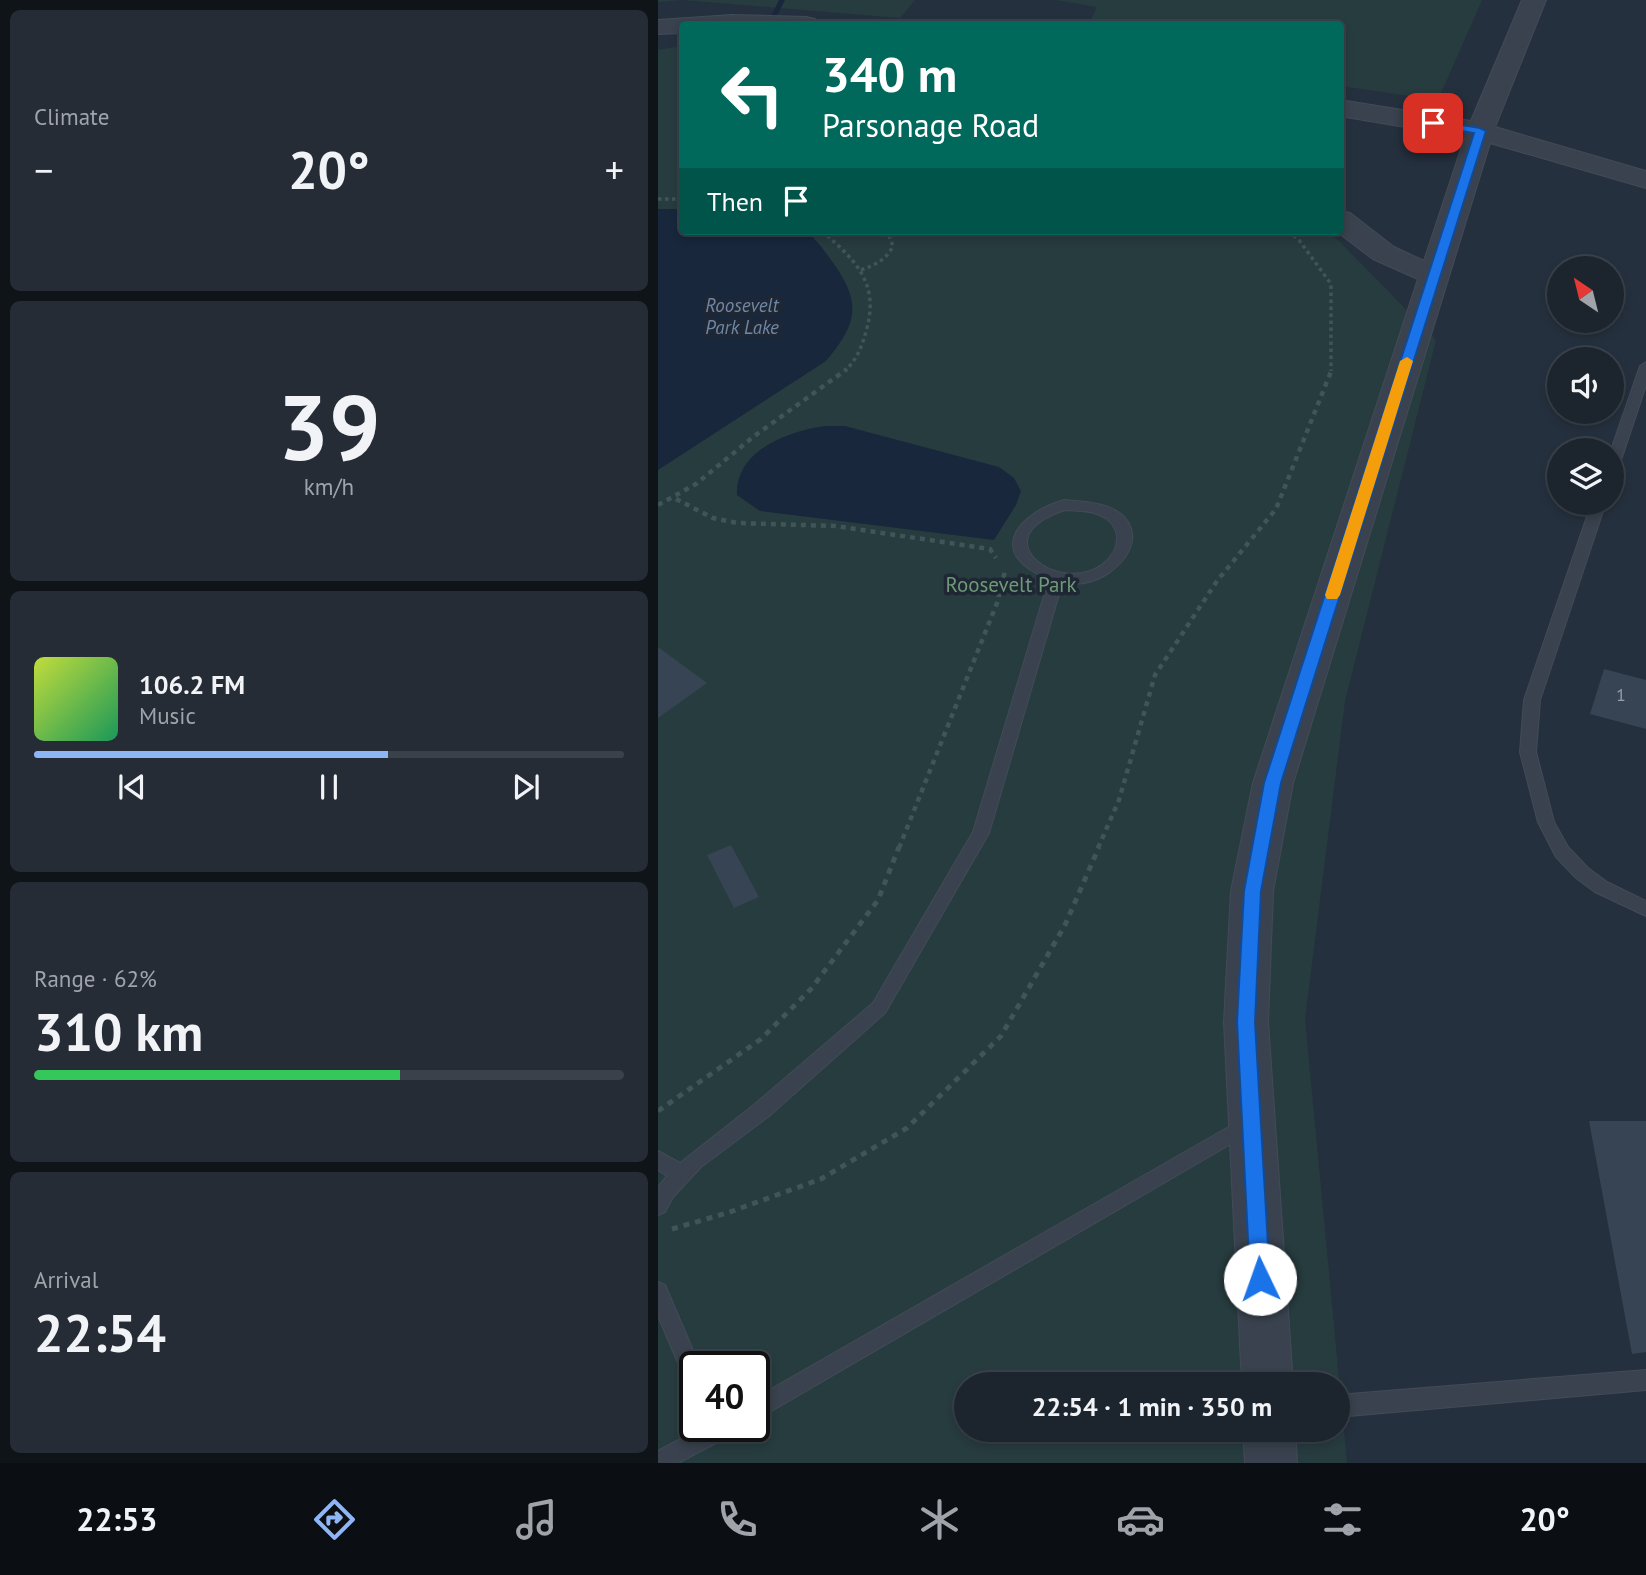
<!DOCTYPE html>
<html lang="en">
<head>
<meta charset="utf-8">
<style>
	:root { --surface:#1c242e; --page:#252c36; --text:#f1f3f6; --muted:#a0a4aa; --line:#3a414a; --accent:#8eb6f5 }
	body { margin:0; font-family:"PT Sans",sans-serif; background:var(--page); color:var(--text); height:100vh; display:flex; flex-direction:column; font-size:26px; white-space:nowrap }
	* { box-sizing:border-box; margin:0 }
	p { font-size:23px; color:var(--muted) }
	.icon { flex:none; width:38px; height:38px; fill:none; stroke:currentColor; stroke-width:2; stroke-linecap:round; stroke-linejoin:round }
	.map { position:relative; flex:1; overflow:hidden }
	.details { display:flex; flex-direction:column; gap:10px; padding:10px; background:#0f1419; width:658px }
	.details>* { flex:none }
	.guide { position:absolute; left:21px; top:21px; width:665px; height:214px; border-radius:7px; box-shadow:0 4px 10px #0003,0 0 0 2px var(--line); background:#00695c; color:#fff; overflow:hidden }
	.needle { width:46px; rotate:325deg }
	.tools { position:absolute; left:889px; top:256px; display:grid; gap:14px }
	.tools a { display:grid; place-items:center; width:77px; height:77px; border-radius:50%; background:var(--surface); box-shadow:0 4px 10px #0003,0 0 0 2px var(--line); font-size:35px }
	.speed { position:absolute; left:21px; top:1351px; display:flex; gap:14px; font-size:35px; font-weight:700; text-align:center }
	.speed>* { display:grid; place-content:center; width:91px; height:91px; border-radius:50%; background:var(--surface); box-shadow:0 4px 10px #0003,0 0 0 2px var(--line); line-height:1 }
	.speed .limit { border:4px solid #111; border-radius:10px; background:#fff; color:#111 }
	.pin { position:absolute; display:grid; place-items:center; width:60px; height:60px; color:#fff; margin:-30px; border-radius:14px; box-shadow:0 4px 10px #0006 }
	.me { position:absolute; width:77px; margin:-38px; rotate:357deg; stroke-linejoin:round; filter:drop-shadow(0 0 5px #0008) }
	.turn { display:flex; align-items:center; gap:24px; height:147px; padding:0 28px; font-size:32px }
	.turn .icon { width:91px; height:91px; stroke-width:2.5 }
	.turn b { display:block; font-size:49px; line-height:60px }
	.then { display:flex; align-items:center; height:66px; padding:0 28px; background:#0003; gap:14px; font-size:26px }
	.big { font-size:52px; font-weight:800; line-height:1.1 }
	.details .widget { flex:1; display:flex; flex-direction:column; justify-content:center; gap:10px; min-width:0; padding:0 24px; border-radius:10px; background:var(--page) }
	.details .dial { align-items:center; gap:0 }
	.dial b { font-size:91px; line-height:1 }
	.song { display:flex; align-items:center; gap:21px }
	.cover { width:84px; height:84px; border-radius:10px; background:linear-gradient(135deg,hsl(70 70% 55%),hsl(150 70% 35%)) }
	.played { height:7px; border-radius:4px; background:linear-gradient(90deg,var(--accent) 60%,var(--line) 60%) }
	.keys { display:flex; justify-content:space-around; direction:ltr }
	.heat { display:flex; justify-content:space-between; align-items:center; font-size:38px; direction:ltr }
	.charge { height:10px; border-radius:5px; background:linear-gradient(90deg,#34c759 62%,var(--line) 0) }
	.trip { position:absolute; left:296px; top:1372px; width:396px; height:70px; border-radius:35px; background:var(--surface); box-shadow:0 4px 10px #0003,0 0 0 2px var(--line); font-weight:800; line-height:70px; text-align:center }
	.dock { display:flex; height:112px; justify-content:space-around; align-items:center; background:#0b0e12; color:var(--muted) }
	.dock .icon { width:49px; height:49px }
	.dock .current { color:var(--accent) }
	.dock b { font-size:32px; color:var(--text) }
	main { display:flex; flex:1; min-height:0 }
	.map>svg:first-child { display:block }
	.green { fill:#273c3f; fill-rule:evenodd }
	.water { fill:#18273c }
	.lines { fill:none; stroke-linecap:round; stroke-linejoin:round }
	.stream { fill:#18273c; fill-rule:evenodd }
	.building { fill:#374454 }
	.service-casing { stroke:#424b57; stroke-width:2 }
	.tertiary-casing { stroke:#424b57; stroke-width:2 }
	.path-far2 { stroke:#405557; stroke-width:3.5; stroke-dasharray:3.5 3.5; stroke-linecap:butt }
	.path-far1 { stroke:#405557; stroke-width:4.5; stroke-dasharray:5 5; stroke-linecap:butt }
	.path { stroke:#405557; stroke-width:5; stroke-dasharray:6 6; stroke-linecap:butt }
	.service { fill:#39424e; fill-rule:evenodd }
	.tertiary { fill:#39424e; fill-rule:evenodd }
	.route { fill:#1a73e8; stroke:#114b97; stroke-width:2 }
	.slow { fill:#f59e0b }
	.labels { text-anchor:middle; stroke-width:7; stroke-linejoin:round; paint-order:stroke }
	.number-label { font-size:18px; fill:#949daa }
	.far-water-label { font-size:19px; font-style:italic; fill:#6f87a7; stroke:#1e2733 }
	.park-label { font-size:21px; fill:#6d9977; stroke:#1e2733 }
</style>
</head>
<body>
<main>
<section class="details">
<div class="widget"><p>Climate</p>
<div class="heat"><a>−</a><b class="big">20°</b><a>+</a></div>
</div>
<div class="widget dial"><b>39</b><p>km/h</p></div>
<div class="widget">
<div class="song"><i class="cover"></i><div><b>106.2 FM</b><p>Music</p></div></div>
<div class="played"></div>
<div class="keys"><svg class="icon" aria-label="previous" viewBox="0 0 24 24"><path d="M18 5L8 12l10 7zM5 5v14"/></svg><svg class="icon" aria-label="pause" viewBox="0 0 24 24"><path d="M8 5v14M16 5v14"/></svg><svg class="icon" aria-label="next" viewBox="0 0 24 24"><path d="M6 5l10 7-10 7zM19 5v14"/></svg></div>
</div>
<div class="widget"><p>Range · 62%</p><b class="big">310 km</b><div class="charge"></div></div>
<div class="widget"><p>Arrival</p><b class="big">22:54</b></div>
</section>
<div class="map">
<svg width="988" height="1463" viewBox="0 0 988 1463">
	<rect width="100%" height="100%" fill="#25303e"/>
	<g class="green">
		<path d="M 0,0 L 257,0 L 242,18 L 24,0 L 0,2 Z"/>
		<path d="M 398,0 L 824,0 L 780,100 L 683,86 L 682,24 L 431,24 L 439,7 Z"/>
		<path d="M 24,46 L 24,231 L 670,231 L 678,239 L 725,262 L 681,241 L 778,340 L 687,701 L 647,1019 L 689,1463 L 0,1463 L 0,50 ZM 37,1367 L 96,1367 L 96,1426 L 37,1426 ZM 308,1384 L 679,1384 L 679,1430 L 308,1430 Z"/>
	</g>
	<g class="water">
		<path d="M 0,209 L 24,209 L 24,231 L 147,231 C 159,239 167,252 176,264 C 204,304 199,324 168,361 L 0,470 Z"/>
		<path d="M 167,426 L 187,426 L 341,467 L 356,478 L 363,491 L 358,505 L 336,540 L 102,511 L 79,495 C 77,450 131,431 167,426 Z"/>
	</g>
	<g class="lines">
		<path class="stream" d="M 121,0 L 127,0 L 115,24 L 109,24 Z"/>
	</g>
	<g class="building">
		<path d="M 0,647 L 49,683 L 0,718 Z"/>
		<path d="M 946,669 L 988,680 L 988,729 L 932,714 Z"/>
		<path d="M 73,845 L 101,897 L 76,908 L 49,855 Z"/>
		<path d="M 931,1121 L 988,1121 L 988,1352 L 974,1354 Z"/>
	</g>
	<g class="lines">
		<g class="service-casing">
			<g id="service">
				<path d="M 988,362 L 988,385 L 961,466 L 954,470 L 953,450 L 982,366 Z"/>
				<path d="M 406,500 C 425,502 453,502 467,518 C 489,544 456,576 431,582 C 423,584 413,584 404,584 L 331,833 L 227,1013 L 111,1116 L 43,1167 L 15,1197 L 7,1212 L 0,1215 L 0,1187 L 9,1176 L 0,1170 L 0,1151 L 22,1163 L 97,1104 L 215,1003 L 315,832 L 391,579 C 329,555 356,515 406,500 ZM 407,510 C 417,511 430,510 439,514 C 464,523 465,548 445,564 C 402,597 321,538 407,510 Z"/>
				<path d="M 934,502 L 948,502 L 882,700 L 878,752 L 896,822 L 910,847 L 930,868 L 949,882 L 988,901 L 988,916 L 937,892 L 918,878 L 898,857 L 880,822 L 862,752 L 866,700 Z"/>
				<path d="M 588,1117 L 595,1119 L 597,1125 L 595,1131 L 96,1421 L 96,1399 Z"/>
				<path d="M 0,1282 L 7,1285 L 42,1367 L 37,1367 L 37,1389 L 30,1386 L 0,1316 Z"/>
				<path d="M 988,1370 L 988,1390 L 679,1417 L 679,1395 Z"/>
				<path d="M 47,1426 L 80,1426 L 77,1433 L 20,1463 L 0,1463 L 0,1451 Z"/>
			</g>
		</g>
		<g class="tertiary-casing">
			<g id="tertiary">
				<path d="M 864,0 L 888,0 L 837,127 L 988,171 L 988,188 L 832,143 L 635,783 L 615,891 L 610,1022 L 635,1384 L 584,1384 L 566,1022 L 573,891 L 595,783 L 760,279 L 715,259 L 678,231 L 682,231 L 682,211 L 692,213 L 736,247 L 766,261 L 807,137 L 682,116 L 682,100 L 813,121 Z"/>
				<path d="M 74,15 L 148,17 L 157,19 L 160,24 L 24,24 L 24,33 L 0,34 L 0,20 Z"/>
				<path d="M 585,1430 L 637,1430 L 639,1463 L 587,1463 Z"/>
			</g>
		</g>
		<g class="path-far2">
			<path d="M 0,199 L 24,199"/>
			<path d="M 164,231 C 197,260 221,282 209,328 C 204,346 200,358 187,371"/>
			<path d="M 630,231 L 641,240 L 673,284 L 673,371"/>
			<path d="M 203,270 C 217,265 228,260 235,246 L 229,231"/>
		</g>
		<g class="path-far1">
			<path d="M 18,499 L 55,518 L 79,523 L 177,526 L 332,549 L 338,558"/>
			<path d="M 0,505 L 38,484 L 95,437 L 189,369"/>
			<path d="M 241,848 L 339,603 L 347,571"/>
			<path d="M 440,848 L 461,800 L 497,675 L 559,581 L 618,509 L 674,369"/>
		</g>
		<g class="path">
			<path d="M 0,1111 L 103,1039 L 153,989 L 220,900 L 241,847"/>
			<path d="M 14,1229 L 69,1213 L 163,1179 L 249,1128 L 343,1036 L 407,925 L 441,847"/>
		</g>
		<use href="#service" class="service"/>
		<use href="#tertiary" class="tertiary"/>
	</g>
	<path class="route" d="M 775,120 L 822,128 L 828,131 L 623,783 L 603,891 L 597,1022 L 612,1279 L 609,1286 L 602,1289 L 595,1286 L 592,1279 L 579,1022 L 586,891 L 606,783 L 816,133 L 771,126 L 770,123 Z"/>
	<path class="slow" d="M 749,357 L 755,361 L 682,595 L 679,599 L 669,599 L 667,595 L 742,361 Z"/>
	<g class="labels">
		<g class="number-label">
			<text x="963" y="701">1</text>
		</g>
		<g class="far-water-label">
			<text x="84" y="312">Roosevelt<tspan x="84" dy="22">Park Lake</tspan></text>
		</g>
		<g class="park-label">
			<text x="353" y="592">Roosevelt Park</text>
		</g>
	</g>
</svg>
<div class="tools">
<a><svg class="needle" viewBox="-14 -14 28 28"><path d="M0-13l5 13h-10z" fill="#e53935"/><path d="M0 13l5-13h-10z" fill="#a0a4aa"/></svg></a>
<a><svg class="icon" aria-label="sound" viewBox="0 0 24 24"><path d="M4 9h4l5-4v14l-5-4H4zM17 9q2 3 0 6"/></svg></a>
<a><svg class="icon" aria-label="layers" viewBox="0 0 24 24"><path d="M12 4l9 5-9 5-9-5zM3 14l9 5 9-5"/></svg></a>
</div>
<div class="speed"><div class="limit">40</div></div>
<div class="pin" style="left:775px;top:123px;background:#d93025"><svg class="icon" aria-label="arrive" viewBox="0 0 24 24"><path d="M6 21V4h12l-3 4 3 4H6"/></svg></div>
<svg class="me" style="left:602px;top:1279px" viewBox="-20 -20 40 40"><circle r="19" fill="#fff"/><path d="M0-13L10 11 0 6-10 11z" fill="#1a73e8"/></svg>
<div class="trip">22:54 · 1 min · 350 m</div>
<div class="guide">
<div class="turn"><svg class="icon" aria-label="left" viewBox="0 0 24 24"><path d="M17 20v-9H6M10 6l-5 5 5 5"/></svg><div><b>340 m</b>Parsonage Road</div></div>
<div class="then">Then<svg class="icon" aria-label="arrive" viewBox="0 0 24 24"><path d="M6 21V4h12l-3 4 3 4H6"/></svg></div>
</div>
</div>
</main>
<nav class="dock">
<b>22:53</b>
<svg class="icon current" aria-label="directions" viewBox="0 0 24 24"><path d="M12 3l9 9-9 9-9-9zM9 14v-3h6M13 9l2 2-2 2"/></svg>
<svg class="icon" aria-label="music" viewBox="0 0 24 24"><path d="M9 18V5l10-2v13"/><circle cx="6" cy="18" r="3"/><circle cx="16" cy="16" r="3"/></svg>
<svg class="icon" aria-label="phone" viewBox="0 0 24 24"><path d="M5 4h4l2 5-3 2q2 4 5 5l2-3 5 2v4C11 20 4 13 5 4z"/></svg>
<svg class="icon" aria-label="climate" viewBox="0 0 24 24"><path d="M12 3v18M4 7l16 10M4 17L20 7"/></svg>
<svg class="icon" aria-label="car" viewBox="0 0 24 24"><path d="M5 17H2v-5l4-1 3-4h7l3 4 3 1v5h-3M9 17h6M6 11h13"/><circle cx="7" cy="17" r="2"/><circle cx="17" cy="17" r="2"/></svg>
<svg class="icon" aria-label="filters" viewBox="0 0 24 24"><path d="M4 7h16M4 17h16"/><circle cx="9" cy="7" r="2"/><circle cx="15" cy="17" r="2"/></svg>
<b>20°</b>
</nav>
</body>
</html>
